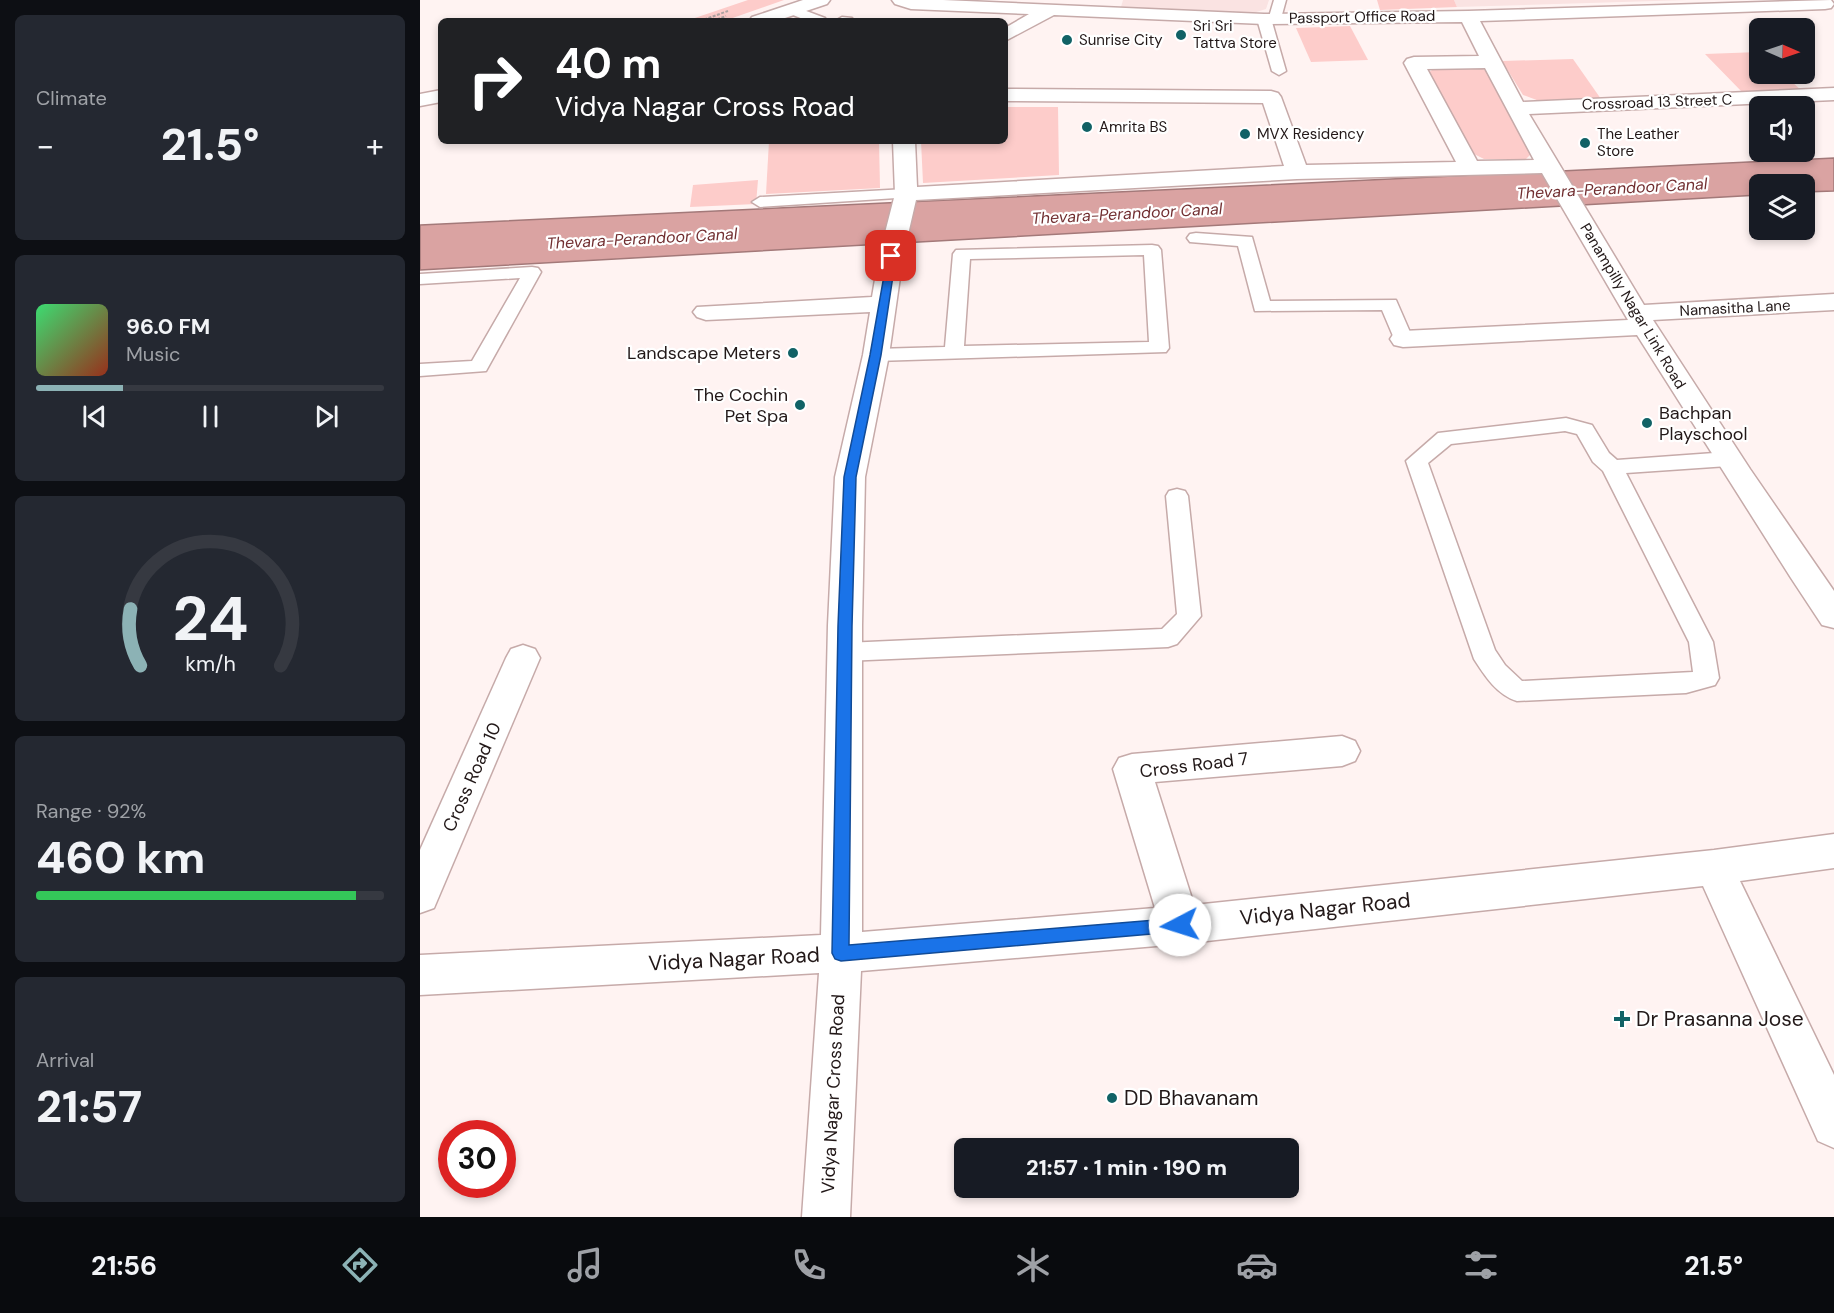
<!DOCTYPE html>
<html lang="en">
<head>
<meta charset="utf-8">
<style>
	:root { --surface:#171b24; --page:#242831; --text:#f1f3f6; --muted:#9ea1a6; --line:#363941; --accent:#8cb2b5 }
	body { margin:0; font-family:"DM Sans",sans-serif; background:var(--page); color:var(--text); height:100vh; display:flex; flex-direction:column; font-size:22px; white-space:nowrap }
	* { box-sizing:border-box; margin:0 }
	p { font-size:20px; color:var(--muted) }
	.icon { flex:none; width:33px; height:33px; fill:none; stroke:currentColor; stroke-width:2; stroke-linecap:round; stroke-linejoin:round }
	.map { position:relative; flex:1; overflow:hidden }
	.panel { display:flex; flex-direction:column; gap:15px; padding:15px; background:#0d0f14; width:420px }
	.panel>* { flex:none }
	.hud { position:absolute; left:18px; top:18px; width:570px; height:126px; border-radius:9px; box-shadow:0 3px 9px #0003; background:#202124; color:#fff; overflow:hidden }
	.needle { width:39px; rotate:92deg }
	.controls { position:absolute; left:1329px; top:18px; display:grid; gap:12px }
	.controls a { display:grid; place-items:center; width:66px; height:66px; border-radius:9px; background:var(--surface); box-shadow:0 3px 9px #0003; font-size:30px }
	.speed { position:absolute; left:18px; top:1120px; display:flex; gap:12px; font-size:30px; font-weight:700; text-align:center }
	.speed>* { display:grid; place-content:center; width:78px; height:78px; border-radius:50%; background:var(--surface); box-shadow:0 3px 9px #0003; line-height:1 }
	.speed .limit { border:9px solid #d22; background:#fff; color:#111 }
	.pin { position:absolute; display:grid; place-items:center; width:51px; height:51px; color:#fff; margin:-26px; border-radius:12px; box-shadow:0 3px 9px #0006 }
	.me { position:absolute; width:66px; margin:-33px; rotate:265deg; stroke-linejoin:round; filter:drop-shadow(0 0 4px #0008) }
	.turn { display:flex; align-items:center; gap:21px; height:126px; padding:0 18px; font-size:27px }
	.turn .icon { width:78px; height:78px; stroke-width:2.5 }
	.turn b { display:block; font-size:42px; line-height:51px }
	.big { font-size:45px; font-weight:800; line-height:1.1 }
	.panel .tile { flex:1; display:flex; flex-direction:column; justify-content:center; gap:9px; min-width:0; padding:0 21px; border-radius:9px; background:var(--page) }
	.panel .dial { align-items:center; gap:0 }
	.dial svg { height:156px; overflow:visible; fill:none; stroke:var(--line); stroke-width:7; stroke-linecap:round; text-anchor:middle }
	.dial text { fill:var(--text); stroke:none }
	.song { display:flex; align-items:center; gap:18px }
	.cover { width:72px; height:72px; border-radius:9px; background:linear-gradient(135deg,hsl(140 70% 55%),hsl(10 70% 35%)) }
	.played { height:6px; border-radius:3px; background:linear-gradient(90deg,var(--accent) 25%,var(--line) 25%) }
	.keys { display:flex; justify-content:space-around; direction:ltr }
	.heat { display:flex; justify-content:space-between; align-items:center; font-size:33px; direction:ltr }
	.charge { height:9px; border-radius:4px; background:linear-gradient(90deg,#34c759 92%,var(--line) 0) }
	.trip { position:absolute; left:534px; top:1138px; width:345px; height:60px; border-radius:9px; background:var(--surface); box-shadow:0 3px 9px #0003; font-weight:800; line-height:60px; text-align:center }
	.tabs { display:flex; height:96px; justify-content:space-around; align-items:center; background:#090b0e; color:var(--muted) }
	.tabs .icon { width:42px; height:42px }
	.tabs .on { color:var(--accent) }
	.tabs b { font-size:27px; color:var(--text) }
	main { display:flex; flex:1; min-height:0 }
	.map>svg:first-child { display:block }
	.built { fill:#fae3e2 }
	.green { fill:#fdccca }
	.water { fill:#daa3a2; stroke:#a37979; stroke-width:1.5 }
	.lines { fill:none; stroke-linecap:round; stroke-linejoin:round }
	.lane-casing { stroke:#c6aaa9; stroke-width:3 }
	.street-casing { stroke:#c6aaa9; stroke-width:3 }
	.secondary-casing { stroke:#c6aaa9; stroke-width:3 }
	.path { stroke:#aea3a2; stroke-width:2; stroke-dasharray:3 1.5; stroke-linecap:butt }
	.lane { fill:#fff; fill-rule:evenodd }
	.street { fill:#fff; fill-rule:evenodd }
	.secondary { fill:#fff; fill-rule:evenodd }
	.route { fill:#1a73e8; stroke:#114b97; stroke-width:1.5 }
	.poi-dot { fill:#116266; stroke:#fff; stroke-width:2 }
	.labels { text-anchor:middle; stroke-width:4.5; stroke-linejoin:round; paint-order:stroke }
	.far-street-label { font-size:15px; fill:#221818; stroke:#fff }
	.far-poi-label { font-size:15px; fill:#221818; stroke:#fff; text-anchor:start }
	.far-water-label { font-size:16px; font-style:italic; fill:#712e30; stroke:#fff }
	.poi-label { font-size:18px; fill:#221818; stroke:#fff; text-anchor:end }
	.street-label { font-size:18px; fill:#221818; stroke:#fff }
	.near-street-label { font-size:21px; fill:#221818; stroke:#fff }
	.near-poi-label { font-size:21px; fill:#221818; stroke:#fff; text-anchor:start }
</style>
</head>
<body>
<main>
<section class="panel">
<div class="tile"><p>Climate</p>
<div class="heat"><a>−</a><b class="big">21.5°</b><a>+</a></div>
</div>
<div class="tile">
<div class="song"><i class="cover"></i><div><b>96.0 FM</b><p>Music</p></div></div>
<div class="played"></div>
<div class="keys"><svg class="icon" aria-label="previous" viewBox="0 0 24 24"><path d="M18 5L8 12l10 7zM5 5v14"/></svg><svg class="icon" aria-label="pause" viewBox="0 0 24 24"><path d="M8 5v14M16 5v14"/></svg><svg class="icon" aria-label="next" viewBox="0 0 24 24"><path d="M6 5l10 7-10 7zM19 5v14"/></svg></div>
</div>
<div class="tile dial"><svg viewBox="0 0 100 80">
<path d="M14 69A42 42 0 1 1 86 69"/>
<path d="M14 69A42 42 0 0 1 9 40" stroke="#8cb2b5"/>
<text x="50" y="56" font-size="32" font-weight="700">24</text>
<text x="50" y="72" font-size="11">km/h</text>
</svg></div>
<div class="tile"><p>Range · 92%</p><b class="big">460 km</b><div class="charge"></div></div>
<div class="tile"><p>Arrival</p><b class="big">21:57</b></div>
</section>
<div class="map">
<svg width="1414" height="1217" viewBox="0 0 1414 1217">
	<rect width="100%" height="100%" fill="#fff3f2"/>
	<g class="built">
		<path d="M 703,0 L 849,0 L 846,9 L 830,14 L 701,7 Z"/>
		<path d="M 1034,0 L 1267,0 L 1037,7 Z"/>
	</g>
	<g class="green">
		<path d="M 328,0 L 364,0 L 304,21 L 266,21 Z"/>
		<path d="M 957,0 L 1034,0 L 1037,7 L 960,10 Z"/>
		<path d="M 930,26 L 948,60 L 891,62 L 876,28 Z"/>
		<path d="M 1339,52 L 1340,74 L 1363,74 L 1381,90 L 1322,92 L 1285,54 Z"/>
		<path d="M 1153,59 L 1181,99 L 1122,102 L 1103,95 L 1082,61 Z"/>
		<path d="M 1055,66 L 1069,72 L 1112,153 L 1106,159 L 1064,159 L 1050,152 L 1009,72 L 1017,67 Z"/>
		<path d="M 585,107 L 638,107 L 639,175 L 503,183 L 501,141 L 585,141 Z"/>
		<path d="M 349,141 L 459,141 L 460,188 L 346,194 Z"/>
		<path d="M 338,180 L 336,204 L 270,207 L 273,185 Z"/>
	</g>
	<path class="water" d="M 1414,158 L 1414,191 L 1385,192 L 1384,184 L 1340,184 L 1339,195 L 0,270 L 0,225 Z"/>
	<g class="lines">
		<g class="lane-casing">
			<g id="lane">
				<path d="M 854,0 L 866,0 L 860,22 L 852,22 L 866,71 L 859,75 L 852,71 L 837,19 L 844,15 L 849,17 Z"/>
				<path d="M 373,6 L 405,18 L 407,21 L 388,21 L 368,13 L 366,10 Z"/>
				<path d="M 422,17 L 432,18 L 434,21 L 415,21 Z"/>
				<path d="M 486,189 L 492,191 L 494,194 L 492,197 L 340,207 L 332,202 L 340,197 Z"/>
				<path d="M 776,233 L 832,237 L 850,301 L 976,300 L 993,339 L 990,343 L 976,343 L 962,310 L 835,311 L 818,246 L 770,242 L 767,238 L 770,234 Z"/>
				<path d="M 732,245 L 738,246 L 741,250 L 749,348 L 746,352 L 456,361 L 449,359 L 446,355 L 449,351 L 456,349 L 525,347 L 533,254 L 536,250 ZM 724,255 L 729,342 L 544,346 L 550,259 Z"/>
				<path d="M 112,267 L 118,268 L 121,272 L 66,371 L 0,376 L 0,364 L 52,361 L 100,278 L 0,284 L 0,274 Z"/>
				<path d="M 1146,418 L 1172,425 L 1189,453 L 1197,460 L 1308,452 L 1316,454 L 1319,459 L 1316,464 L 1308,466 L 1206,473 L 1293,642 L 1299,678 L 1295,685 L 1266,693 L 1097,701 C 1077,695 1065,676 1054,659 L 986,461 L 1018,433 ZM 1145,431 L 1157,434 L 1173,462 L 1183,471 L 1269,642 L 1273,672 L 1102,681 L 1085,665 L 1075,650 L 1008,463 L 1031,444 Z"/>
				<path d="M 757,489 L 765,491 L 768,496 L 781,616 L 757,644 L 748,647 L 425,661 L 416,659 L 413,652 L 416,645 L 425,643 L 742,629 L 757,614 L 746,496 L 749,491 Z"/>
			</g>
		</g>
		<g class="street-casing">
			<g id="street">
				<path d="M 472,0 L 523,0 L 844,14 L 1048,11 L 1411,0 L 1414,4 L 1411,8 L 1405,9 L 1060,21 L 1103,102 L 1414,88 L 1414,100 L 1109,114 L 1224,305 L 1414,294 L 1414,310 L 1233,320 L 1330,469 L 1414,591 L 1414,628 L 1402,625 L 1371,578 L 1217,335 L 983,347 L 974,345 L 970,339 L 974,333 L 983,331 L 1208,320 L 1122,173 L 877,179 L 496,200 L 483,256 L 469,355 L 445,477 L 442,625 L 442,932 L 735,908 L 693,769 L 699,758 L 712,754 L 922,736 L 935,741 L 940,751 L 935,761 L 922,766 L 735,782 L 774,905 L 1294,850 L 1414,834 L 1414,868 L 1320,881 L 1414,1075 L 1414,1148 L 1398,1141 L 1283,886 L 760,944 L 441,971 L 430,1217 L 382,1217 L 399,973 L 0,995 L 0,955 L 401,935 L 408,625 L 415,477 L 443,355 L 450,312 L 286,320 L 277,317 L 273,312 L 277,307 L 452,297 L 459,256 L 475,194 L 473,141 L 495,141 L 497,187 L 864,166 L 843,103 L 585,101 L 585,89 L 851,91 L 858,93 L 861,97 L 886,165 L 1036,162 L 984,63 L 987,59 L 994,57 L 1059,56 L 1042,22 L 844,24 L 634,15 L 585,41 L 585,28 L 609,14 L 491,9 L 475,4 ZM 1065,68 L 1114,160 L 1057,161 L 1007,69 Z"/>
				<path d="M 103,645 L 115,649 L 120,658 L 14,908 L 0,913 L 0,850 L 86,658 L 91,649 Z"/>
			</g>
		</g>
		<g class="secondary-casing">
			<g id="secondary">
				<path d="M 383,0 L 410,0 L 407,4 L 356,21 L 329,21 L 332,17 Z"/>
				<path d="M 21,90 L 21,102 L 0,106 L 0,94 Z"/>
			</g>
		</g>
		<g class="path">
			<path d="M 280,21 L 308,11"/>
			<path d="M 293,21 L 306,16"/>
		</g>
		<use href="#lane" class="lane"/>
		<use href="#street" class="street"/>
		<use href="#secondary" class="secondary"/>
	</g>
	<path class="route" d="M 468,253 L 476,256 L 461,355 L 436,477 L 432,626 L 429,945 L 760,918 L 766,920 L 768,925 L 766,931 L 421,961 L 415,959 L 412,953 L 418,626 L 424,477 L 450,355 Z"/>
	<g class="poi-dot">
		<circle cx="761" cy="35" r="6"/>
		<circle cx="647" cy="40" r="6"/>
		<circle cx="667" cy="127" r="6"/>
		<circle cx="825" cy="134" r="6"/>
		<circle cx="1165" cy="143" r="6"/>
		<circle cx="373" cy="353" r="6"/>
		<circle cx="380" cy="405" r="6"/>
		<circle cx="1227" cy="423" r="6"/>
		<path d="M1199 1010h6v6h6v6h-6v6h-6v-6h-6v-6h6z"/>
		<circle cx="692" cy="1098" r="6"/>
	</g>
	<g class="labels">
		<g class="far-street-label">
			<text transform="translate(942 17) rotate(-1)" y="5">Passport Office Road</text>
			<text transform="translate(1237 102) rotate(-2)" y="5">Crossroad 13 Street C</text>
			<text transform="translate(1213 306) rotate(59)" y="5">Panampilly Nagar Link Road</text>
			<text transform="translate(1315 308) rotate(-3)" y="5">Namasitha Lane</text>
		</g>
		<g class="far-poi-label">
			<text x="773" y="31">Sri Sri<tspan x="773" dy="17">Tattva Store</tspan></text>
			<text x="659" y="45">Sunrise City</text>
			<text x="679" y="132">Amrita BS</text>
			<text x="837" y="139">MVX Residency</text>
			<text x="1177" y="139">The Leather<tspan x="1177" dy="17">Store</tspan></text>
		</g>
		<g class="far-water-label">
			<text transform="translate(1192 188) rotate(-3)" y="6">Thevara-Perandoor Canal</text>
			<text transform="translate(707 213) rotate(-3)" y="6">Thevara-Perandoor Canal</text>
			<text transform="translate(222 238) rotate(-3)" y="6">Thevara-Perandoor Canal</text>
		</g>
		<g class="poi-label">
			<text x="361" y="359">Landscape Meters</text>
			<text x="368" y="401">The Cochin<tspan x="368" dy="21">Pet Spa</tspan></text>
			<text x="1239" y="419" text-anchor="start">Bachpan<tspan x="1239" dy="21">Playschool</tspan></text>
		</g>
		<g class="street-label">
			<text transform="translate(774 765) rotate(-7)" y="6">Cross Road 7</text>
			<text transform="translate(52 777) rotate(-66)" y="6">Cross Road 10</text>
			<text transform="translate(413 1094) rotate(-87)" y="6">Vidya Nagar Cross Road</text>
		</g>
		<g class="near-street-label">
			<text transform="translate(905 909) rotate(-6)" y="7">Vidya Nagar Road</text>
			<text transform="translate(314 959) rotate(-3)" y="7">Vidya Nagar Road</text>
		</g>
		<g class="near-poi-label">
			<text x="1216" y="1026">Dr Prasanna Jose</text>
			<text x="704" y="1105">DD Bhavanam</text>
		</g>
	</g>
</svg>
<div class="controls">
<a><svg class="needle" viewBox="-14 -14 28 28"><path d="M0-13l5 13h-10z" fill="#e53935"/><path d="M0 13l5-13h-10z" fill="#9ea1a6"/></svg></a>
<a><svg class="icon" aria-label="sound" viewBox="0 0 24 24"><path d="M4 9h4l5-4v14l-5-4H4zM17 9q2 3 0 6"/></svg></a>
<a><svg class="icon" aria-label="layers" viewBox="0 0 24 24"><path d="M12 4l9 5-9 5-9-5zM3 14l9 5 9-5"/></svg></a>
</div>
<div class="speed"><div class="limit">30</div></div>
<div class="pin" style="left:471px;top:256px;background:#d93025"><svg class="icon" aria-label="arrive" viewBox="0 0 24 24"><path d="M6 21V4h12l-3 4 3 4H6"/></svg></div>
<svg class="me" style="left:760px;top:925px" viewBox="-20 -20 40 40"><circle r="19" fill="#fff"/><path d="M0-13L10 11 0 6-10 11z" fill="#1a73e8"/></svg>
<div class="trip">21:57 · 1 min · 190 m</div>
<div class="hud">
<div class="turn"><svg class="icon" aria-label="right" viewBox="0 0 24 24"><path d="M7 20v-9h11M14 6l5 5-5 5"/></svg><div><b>40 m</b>Vidya Nagar Cross Road</div></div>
</div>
</div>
</main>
<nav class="tabs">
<b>21:56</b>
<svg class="icon on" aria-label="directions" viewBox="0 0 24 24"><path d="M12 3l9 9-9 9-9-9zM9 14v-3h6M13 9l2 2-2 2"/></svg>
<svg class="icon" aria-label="music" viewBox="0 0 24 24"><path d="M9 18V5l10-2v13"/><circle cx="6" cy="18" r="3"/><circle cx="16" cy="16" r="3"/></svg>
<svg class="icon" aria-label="phone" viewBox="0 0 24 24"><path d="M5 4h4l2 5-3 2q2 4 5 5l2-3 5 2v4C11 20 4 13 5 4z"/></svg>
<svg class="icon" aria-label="climate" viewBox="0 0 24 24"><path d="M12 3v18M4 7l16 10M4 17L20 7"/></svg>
<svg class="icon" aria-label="car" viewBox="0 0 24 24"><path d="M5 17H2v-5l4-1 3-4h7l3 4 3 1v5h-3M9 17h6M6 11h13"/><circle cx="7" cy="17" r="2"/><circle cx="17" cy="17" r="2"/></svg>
<svg class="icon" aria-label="filters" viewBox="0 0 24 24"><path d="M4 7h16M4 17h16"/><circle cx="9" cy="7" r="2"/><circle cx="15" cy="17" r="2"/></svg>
<b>21.5°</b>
</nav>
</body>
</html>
